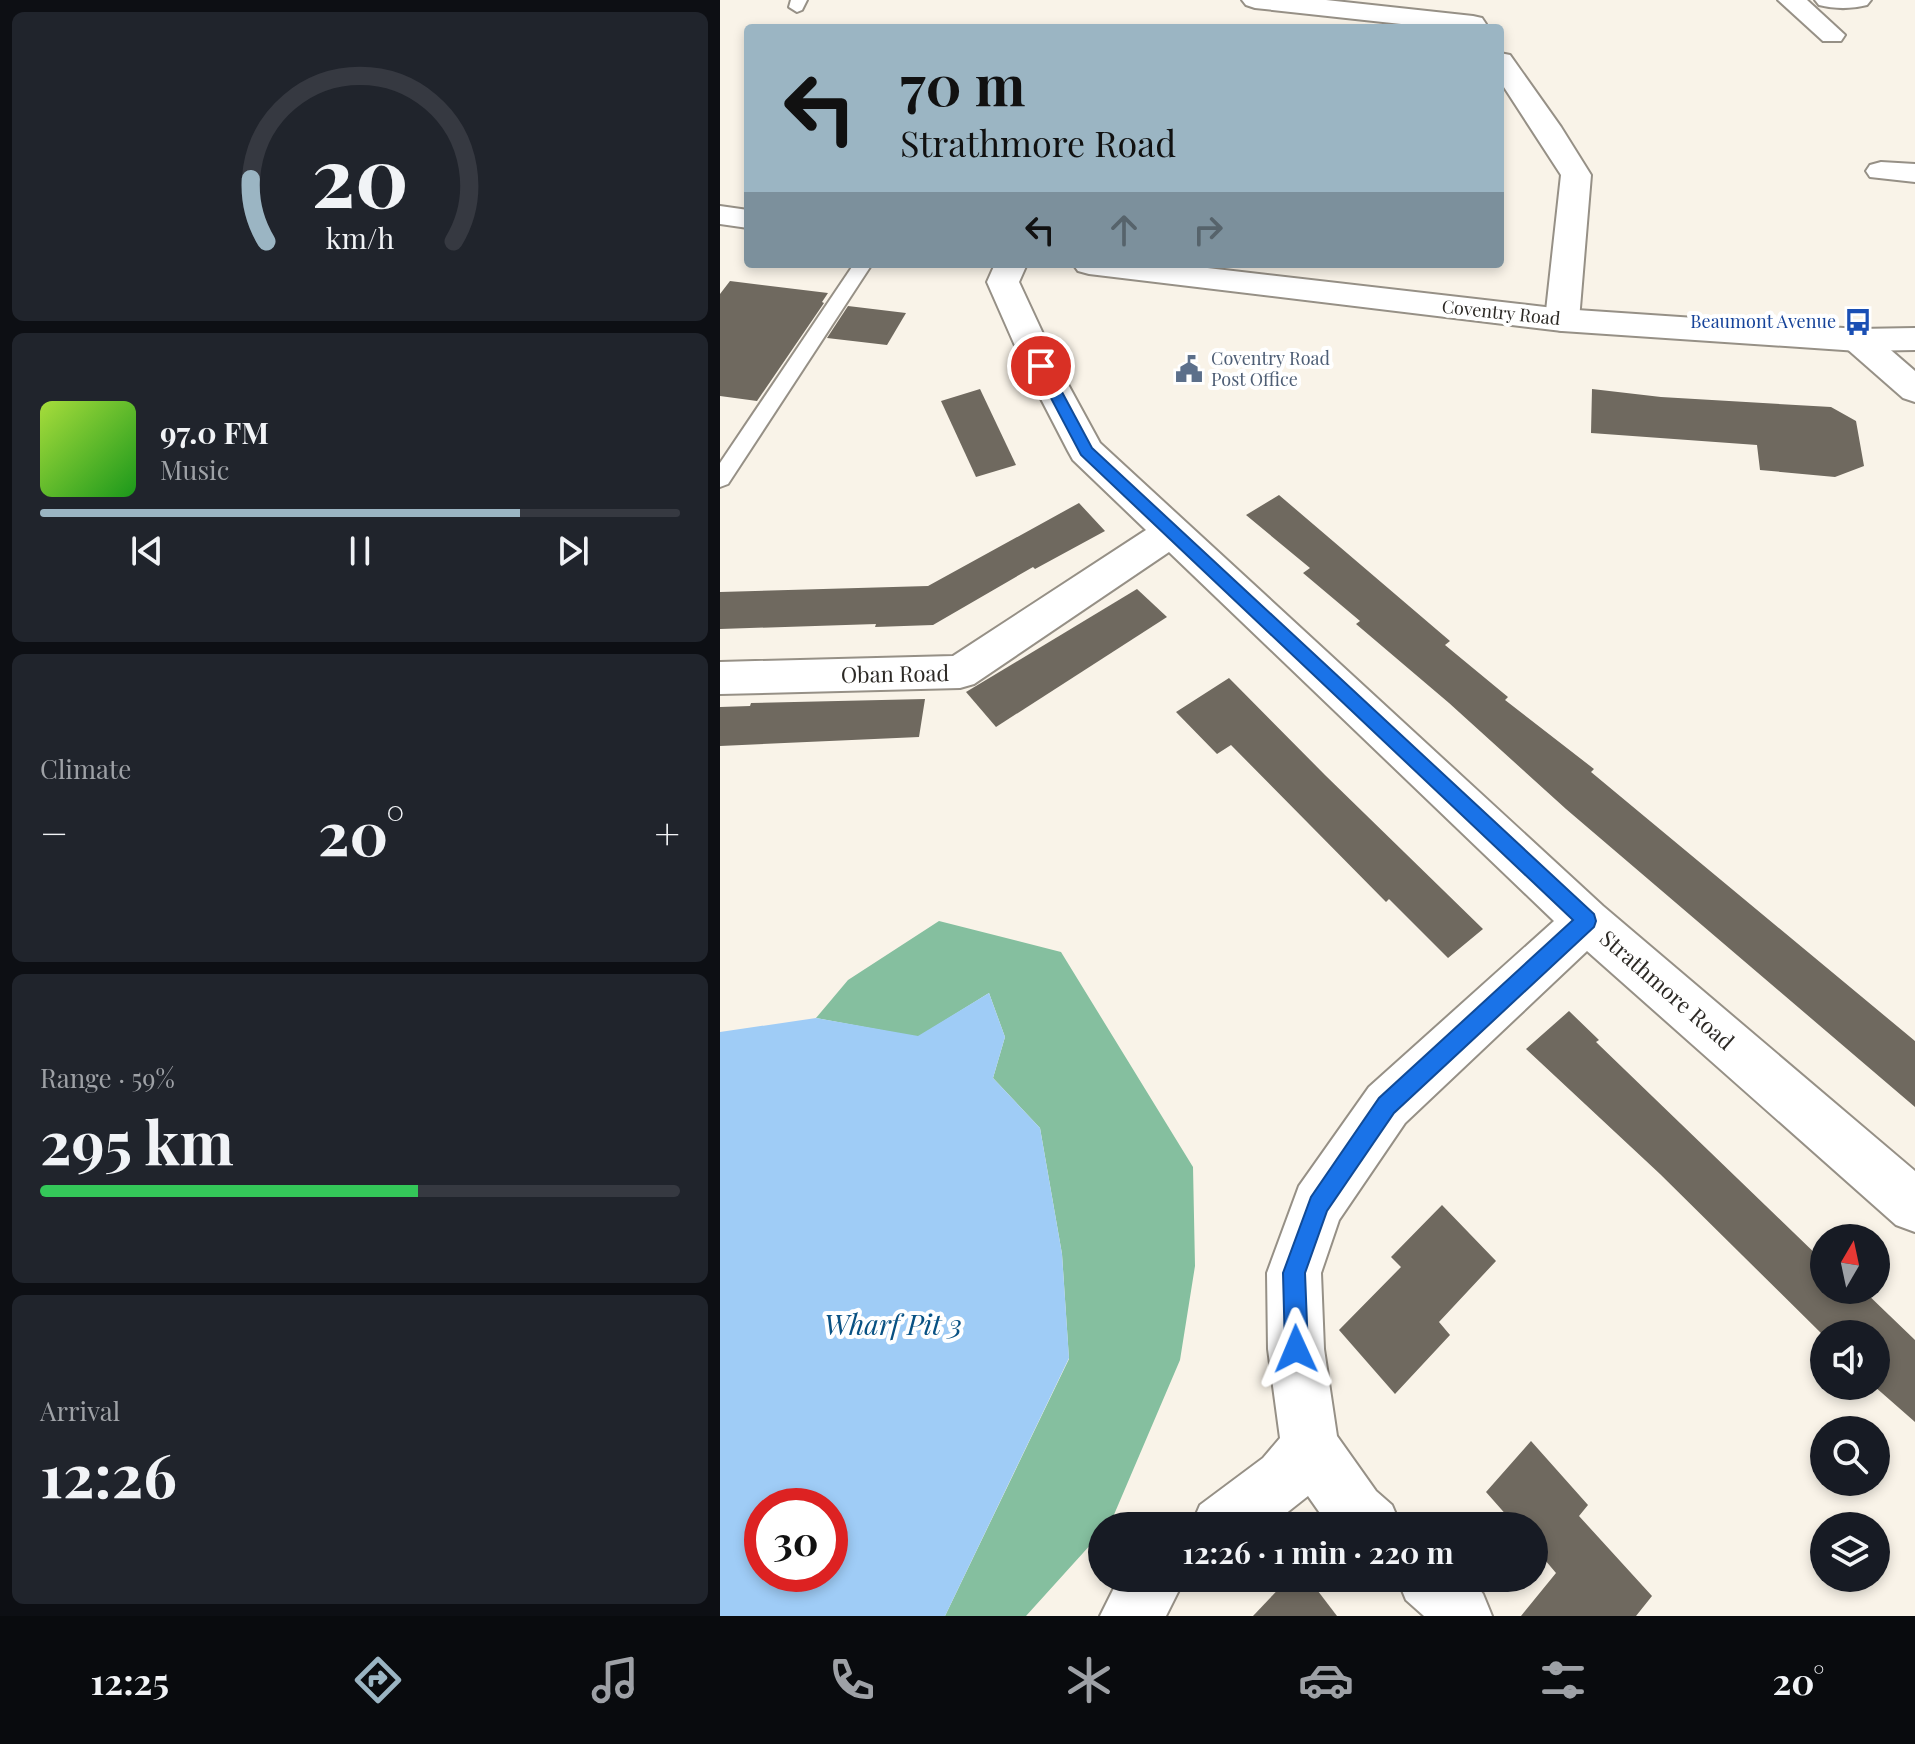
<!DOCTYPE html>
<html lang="en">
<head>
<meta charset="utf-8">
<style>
	:root { --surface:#171b24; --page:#20242c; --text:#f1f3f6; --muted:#9ea1a6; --line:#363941; --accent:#9bb5c3 }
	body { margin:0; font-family:"Playfair Display",serif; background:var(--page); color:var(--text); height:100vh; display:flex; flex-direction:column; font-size:30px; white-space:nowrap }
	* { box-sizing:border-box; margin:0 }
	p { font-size:26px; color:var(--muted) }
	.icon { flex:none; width:44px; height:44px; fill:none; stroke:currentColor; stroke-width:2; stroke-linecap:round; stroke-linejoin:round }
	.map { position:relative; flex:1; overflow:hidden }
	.panel { display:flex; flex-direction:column; gap:12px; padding:12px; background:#0d0f14; width:720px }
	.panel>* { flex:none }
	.banner { position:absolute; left:24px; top:24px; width:760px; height:244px; border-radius:8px; box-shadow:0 4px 12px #0003; background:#9bb5c3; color:#111; overflow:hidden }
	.needle { width:52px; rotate:9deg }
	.fabs { position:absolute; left:1090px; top:1224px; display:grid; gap:16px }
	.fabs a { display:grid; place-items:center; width:80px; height:80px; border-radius:50%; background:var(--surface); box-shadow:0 4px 12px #0003; font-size:40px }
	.speed { position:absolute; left:24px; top:1488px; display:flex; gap:16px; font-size:40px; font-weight:700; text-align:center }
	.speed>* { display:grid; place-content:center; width:104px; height:104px; border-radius:50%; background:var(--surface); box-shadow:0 4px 12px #0003; line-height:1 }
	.speed .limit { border:12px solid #d22; background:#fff; color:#111 }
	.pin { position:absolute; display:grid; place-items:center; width:68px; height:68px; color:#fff; margin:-34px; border:4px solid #fff; border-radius:50%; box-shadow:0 2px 8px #0007 }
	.me { position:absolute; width:88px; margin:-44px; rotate:359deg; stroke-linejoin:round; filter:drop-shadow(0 0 6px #0008) }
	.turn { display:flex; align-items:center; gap:28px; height:168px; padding:0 24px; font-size:36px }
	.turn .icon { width:104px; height:104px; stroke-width:2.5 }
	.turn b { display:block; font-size:56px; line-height:68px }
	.lanes { display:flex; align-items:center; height:76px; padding:0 24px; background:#0003; justify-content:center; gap:40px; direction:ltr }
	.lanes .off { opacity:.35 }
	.big { font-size:60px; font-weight:700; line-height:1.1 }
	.panel .card { flex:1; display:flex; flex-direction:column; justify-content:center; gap:12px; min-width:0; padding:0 28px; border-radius:12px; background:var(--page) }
	.panel .dial { align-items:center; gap:0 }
	.dial svg { height:208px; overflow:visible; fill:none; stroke:var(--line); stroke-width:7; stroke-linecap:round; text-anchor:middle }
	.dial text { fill:var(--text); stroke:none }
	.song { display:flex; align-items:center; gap:24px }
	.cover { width:96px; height:96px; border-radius:12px; background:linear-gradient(135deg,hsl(80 70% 55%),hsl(120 70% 35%)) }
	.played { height:8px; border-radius:4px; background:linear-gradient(90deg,var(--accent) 75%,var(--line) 75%) }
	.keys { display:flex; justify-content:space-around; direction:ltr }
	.heat { display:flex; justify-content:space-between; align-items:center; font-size:44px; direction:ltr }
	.charge { height:12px; border-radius:6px; background:linear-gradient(90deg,#34c759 59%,var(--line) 0) }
	.trip { position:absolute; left:368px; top:1512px; width:460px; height:80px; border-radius:40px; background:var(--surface); box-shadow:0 4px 12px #0003; font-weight:700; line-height:80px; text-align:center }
	.tab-bar { display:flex; height:128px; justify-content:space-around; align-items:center; background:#090b0e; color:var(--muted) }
	.tab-bar .icon { width:56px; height:56px }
	.tab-bar .selected { color:var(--accent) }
	.tab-bar b { font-size:36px; color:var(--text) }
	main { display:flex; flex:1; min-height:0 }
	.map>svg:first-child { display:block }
	.forest { fill:#85bf9f }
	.water { fill:#9fccf6; fill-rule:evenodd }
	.building { fill:#6f695f }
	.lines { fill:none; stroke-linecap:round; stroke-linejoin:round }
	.service-casing { stroke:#969086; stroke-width:4 }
	.minor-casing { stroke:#969086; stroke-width:4 }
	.secondary-casing { stroke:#969086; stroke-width:4 }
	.service { fill:#fff; fill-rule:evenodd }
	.minor { fill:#fff; fill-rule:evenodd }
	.secondary { fill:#fff; fill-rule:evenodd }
	.route { fill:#1a73e8; stroke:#114b97; stroke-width:2 }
	.labels { text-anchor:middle; stroke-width:8; stroke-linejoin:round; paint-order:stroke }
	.far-street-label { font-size:18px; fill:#2c2925; stroke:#fff }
	.far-transit-label { font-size:18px; fill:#164399; stroke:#fff; text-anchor:end }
	.far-service-label { font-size:18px; fill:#4e5e75; stroke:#fff; text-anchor:start }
	.street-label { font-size:22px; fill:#2c2925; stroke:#fff }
	.near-water-label { font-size:28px; font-style:italic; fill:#085183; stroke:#fff }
</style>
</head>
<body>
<main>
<section class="panel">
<div class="card dial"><svg viewBox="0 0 100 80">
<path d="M14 69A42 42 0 1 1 86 69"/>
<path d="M14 69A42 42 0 0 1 8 45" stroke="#9bb5c3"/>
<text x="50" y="56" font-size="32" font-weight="700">20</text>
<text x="50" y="72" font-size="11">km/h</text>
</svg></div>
<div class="card">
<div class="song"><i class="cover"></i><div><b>97.0 FM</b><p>Music</p></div></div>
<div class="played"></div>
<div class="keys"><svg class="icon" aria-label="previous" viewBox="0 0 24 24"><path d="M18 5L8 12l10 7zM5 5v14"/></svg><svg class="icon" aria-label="pause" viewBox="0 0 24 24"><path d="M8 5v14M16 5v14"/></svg><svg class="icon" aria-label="next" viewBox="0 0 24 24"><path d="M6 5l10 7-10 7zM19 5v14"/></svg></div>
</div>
<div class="card"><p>Climate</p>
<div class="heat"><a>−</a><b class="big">20°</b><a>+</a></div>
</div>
<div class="card"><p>Range · 59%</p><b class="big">295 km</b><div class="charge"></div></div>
<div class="card"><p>Arrival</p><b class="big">12:26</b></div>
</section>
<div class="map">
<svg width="1195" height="1616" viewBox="0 0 1195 1616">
	<rect width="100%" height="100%" fill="#f9f3e8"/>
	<path class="forest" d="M 219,921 L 341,952 L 473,1167 L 475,1266 L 460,1360 L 390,1524 L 382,1526 L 382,1532 L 306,1616 L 225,1616 L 349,1359 L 342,1254 L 320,1128 L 273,1078 L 285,1037 L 269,993 L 198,1037 L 96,1018 L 128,980 Z"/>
	<path class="water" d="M 269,993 L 285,1037 L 273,1078 L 320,1128 L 342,1254 L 349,1358 L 225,1616 L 0,1616 L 0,1032 L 96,1018 L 198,1036 ZM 42,1506 L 110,1506 L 110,1574 L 42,1574 Z"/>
	<g class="building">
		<path d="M 10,281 L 108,293 L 102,302 L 104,303 L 37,401 L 0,396 L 0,294 Z"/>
		<path d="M 128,306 L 186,313 L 167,345 L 107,338 Z"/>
		<path d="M 260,389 L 296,465 L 256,477 L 221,401 Z"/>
		<path d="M 872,389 L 941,397 L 1111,407 L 1136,421 L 1144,466 L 1115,477 L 1040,470 L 1037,445 L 871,433 Z"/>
		<path d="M 559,495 L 730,641 L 725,645 L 788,697 L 785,700 L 874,769 L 871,772 L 1195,1041 L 1195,1107 L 846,809 L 729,703 L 636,624 L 640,621 L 583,573 L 590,568 L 526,515 Z"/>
		<path d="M 359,503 L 385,531 L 315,569 L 313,567 L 213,625 L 155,627 L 156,624 L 0,629 L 0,592 L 208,586 Z"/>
		<path d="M 417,589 L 447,617 L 276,727 L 246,692 Z"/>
		<path d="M 509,678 L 605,775 L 763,929 L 728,958 L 669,899 L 666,902 L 511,745 L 497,754 L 456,712 Z"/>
		<path d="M 205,699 L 199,737 L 0,746 L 0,707 L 30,706 L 31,703 Z"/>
		<path d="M 849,1011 L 879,1040 L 876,1042 L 1104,1262 L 1104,1290 L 1143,1290 L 1195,1340 L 1195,1422 L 1154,1386 L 1156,1334 L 1104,1336 L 940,1174 L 806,1049 Z"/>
		<path d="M 722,1205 L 776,1261 L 719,1322 L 730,1335 L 675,1394 L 619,1330 L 681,1267 L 671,1257 Z"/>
		<path d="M 811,1441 L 868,1505 L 859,1516 L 932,1596 L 916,1616 L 801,1616 L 836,1573 L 814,1547 L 814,1526 L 796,1526 L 766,1492 Z"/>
		<path d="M 569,1578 L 588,1578 L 617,1616 L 533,1616 Z"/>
	</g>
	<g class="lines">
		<g class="service-casing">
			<g id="service">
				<path d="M 71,0 L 87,0 L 82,10 L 77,12 L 69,7 Z"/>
				<path d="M 134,264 L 152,264 L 8,484 L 0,487 L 0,463 Z"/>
			</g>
		</g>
		<g class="minor-casing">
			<g id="minor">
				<path d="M 522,0 L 606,0 L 753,16 L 762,18 L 766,24 L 763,28 L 718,28 L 535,8 L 526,5 Z"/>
				<path d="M 1058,0 L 1087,0 L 1125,35 L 1121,41 L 1103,41 Z"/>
				<path d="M 1095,0 L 1151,0 L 1147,5 C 1132,9 1114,9 1099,5 Z"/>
				<path d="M 780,53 L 790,55 L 841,127 L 871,175 L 859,320 L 854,328 L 842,331 L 830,328 L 825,320 L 841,175 L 780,81 Z"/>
				<path d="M 1161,162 L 1195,164 L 1195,182 L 1150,177 L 1146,171 L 1150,165 Z"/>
				<path d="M 275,264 L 307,264 L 299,282 L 338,366 L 380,443 L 883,906 L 1195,1171 L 1195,1232 L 1176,1225 L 867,951 L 685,1123 L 619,1220 L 601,1273 L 604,1349 L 617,1436 L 656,1491 L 672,1505 L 681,1526 L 609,1526 L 588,1496 L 550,1526 L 471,1526 L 480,1505 L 543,1458 L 560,1438 L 548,1349 L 547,1273 L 579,1186 L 649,1087 L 834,921 L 449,552 L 254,684 L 240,688 L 0,694 L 0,662 L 233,656 L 426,530 L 353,460 L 348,451 L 304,366 L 267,282 Z"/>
				<path d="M 1138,329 L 1150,332 L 1195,371 L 1195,402 L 1183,398 L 1126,348 L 1121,340 L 1126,332 Z"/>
				<path d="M 399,1578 L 465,1578 L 446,1616 L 380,1616 Z"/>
				<path d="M 677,1578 L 751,1578 L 763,1594 L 772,1616 L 704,1616 L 686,1600 Z"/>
			</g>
		</g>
		<g class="secondary-casing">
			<g id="secondary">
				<path d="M 0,206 L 28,210 L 28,228 L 0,224 Z"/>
				<path d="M 353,264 L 453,264 L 842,309 L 1138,329 L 1195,328 L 1195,350 L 1138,351 L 842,331 L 369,274 L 358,271 Z"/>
			</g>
		</g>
		<use href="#service" class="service"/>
		<use href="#minor" class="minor"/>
		<use href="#secondary" class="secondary"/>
	</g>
	<path class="route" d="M 321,362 L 328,366 L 372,448 L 874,914 L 876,921 L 874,927 L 674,1113 L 607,1211 L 585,1273 L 588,1349 L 584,1357 L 576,1360 L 568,1357 L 565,1349 L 563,1273 L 591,1197 L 659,1098 L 853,920 L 361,455 L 314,366 Z"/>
	<defs>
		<g id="bus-bare" transform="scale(2.16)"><path d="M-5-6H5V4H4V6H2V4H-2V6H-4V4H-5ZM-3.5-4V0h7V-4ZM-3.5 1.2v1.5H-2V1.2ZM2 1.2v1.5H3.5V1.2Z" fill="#1a4fb4" stroke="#fff" stroke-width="2.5" paint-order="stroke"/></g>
		<g id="civic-bare" transform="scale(2.16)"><path d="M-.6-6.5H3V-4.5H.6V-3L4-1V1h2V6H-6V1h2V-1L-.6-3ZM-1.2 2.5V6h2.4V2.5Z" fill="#5c6f8a" stroke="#fff" stroke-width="2.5" paint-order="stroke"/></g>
	</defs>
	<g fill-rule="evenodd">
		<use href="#bus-bare" x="1138" y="322"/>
		<use href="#civic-bare" x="469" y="369"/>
	</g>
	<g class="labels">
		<g class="far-street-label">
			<text transform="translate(781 313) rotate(6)" y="6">Coventry Road</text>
		</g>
		<g class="far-transit-label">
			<text x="1116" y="328">Beaumont Avenue</text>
		</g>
		<g class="far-service-label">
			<text x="491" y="365">Coventry Road<tspan x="491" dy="21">Post Office</tspan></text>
		</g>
		<g class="street-label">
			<text transform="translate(175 674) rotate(-1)" y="8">Oban Road</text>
			<text transform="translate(947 990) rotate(41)" y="8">Strathmore Road</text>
		</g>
		<g class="near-water-label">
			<text x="173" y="1335">Wharf Pit 3</text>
		</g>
	</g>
</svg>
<div class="fabs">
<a><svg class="needle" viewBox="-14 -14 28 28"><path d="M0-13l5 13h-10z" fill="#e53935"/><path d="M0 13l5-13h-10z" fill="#9ea1a6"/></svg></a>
<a><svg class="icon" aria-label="sound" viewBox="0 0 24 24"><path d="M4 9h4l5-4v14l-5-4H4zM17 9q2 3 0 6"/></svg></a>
<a><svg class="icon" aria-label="search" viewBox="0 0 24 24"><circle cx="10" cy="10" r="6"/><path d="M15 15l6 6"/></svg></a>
<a><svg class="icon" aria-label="layers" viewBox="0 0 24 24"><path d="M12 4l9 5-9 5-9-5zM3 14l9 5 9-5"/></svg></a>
</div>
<div class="speed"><div class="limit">30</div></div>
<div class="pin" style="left:321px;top:366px;background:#d93025"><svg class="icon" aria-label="arrive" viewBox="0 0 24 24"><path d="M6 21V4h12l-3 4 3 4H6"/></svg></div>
<svg class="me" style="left:576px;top:1349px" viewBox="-20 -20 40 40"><path d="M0-17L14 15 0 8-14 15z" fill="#1a73e8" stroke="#fff" stroke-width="4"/></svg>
<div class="trip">12:26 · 1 min · 220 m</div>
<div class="banner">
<div class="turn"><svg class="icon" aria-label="left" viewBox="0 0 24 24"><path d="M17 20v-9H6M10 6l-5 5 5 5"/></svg><div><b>70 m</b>Strathmore Road</div></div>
<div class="lanes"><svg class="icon" aria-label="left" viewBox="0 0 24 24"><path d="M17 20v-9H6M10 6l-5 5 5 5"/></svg><svg class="icon off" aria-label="ahead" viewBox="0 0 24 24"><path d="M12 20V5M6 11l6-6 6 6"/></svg><svg class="icon off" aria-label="right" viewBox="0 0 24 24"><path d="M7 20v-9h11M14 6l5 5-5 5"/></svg></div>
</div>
</div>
</main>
<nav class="tab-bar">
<b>12:25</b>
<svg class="icon selected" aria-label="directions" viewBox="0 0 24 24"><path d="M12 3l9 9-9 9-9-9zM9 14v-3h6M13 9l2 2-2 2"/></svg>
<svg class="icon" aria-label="music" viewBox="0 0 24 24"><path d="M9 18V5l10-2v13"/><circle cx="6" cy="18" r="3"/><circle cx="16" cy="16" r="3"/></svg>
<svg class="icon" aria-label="phone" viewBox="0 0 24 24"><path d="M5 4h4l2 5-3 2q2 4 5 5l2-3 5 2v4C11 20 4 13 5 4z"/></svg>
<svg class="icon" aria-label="climate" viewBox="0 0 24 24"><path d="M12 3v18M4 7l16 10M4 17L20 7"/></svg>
<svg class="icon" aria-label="car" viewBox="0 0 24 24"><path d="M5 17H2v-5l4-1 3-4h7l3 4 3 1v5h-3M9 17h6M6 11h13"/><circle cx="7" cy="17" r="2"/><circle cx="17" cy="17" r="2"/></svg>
<svg class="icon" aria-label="filters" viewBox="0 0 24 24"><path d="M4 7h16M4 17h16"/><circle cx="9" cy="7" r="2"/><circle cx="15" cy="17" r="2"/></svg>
<b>20°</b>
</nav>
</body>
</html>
